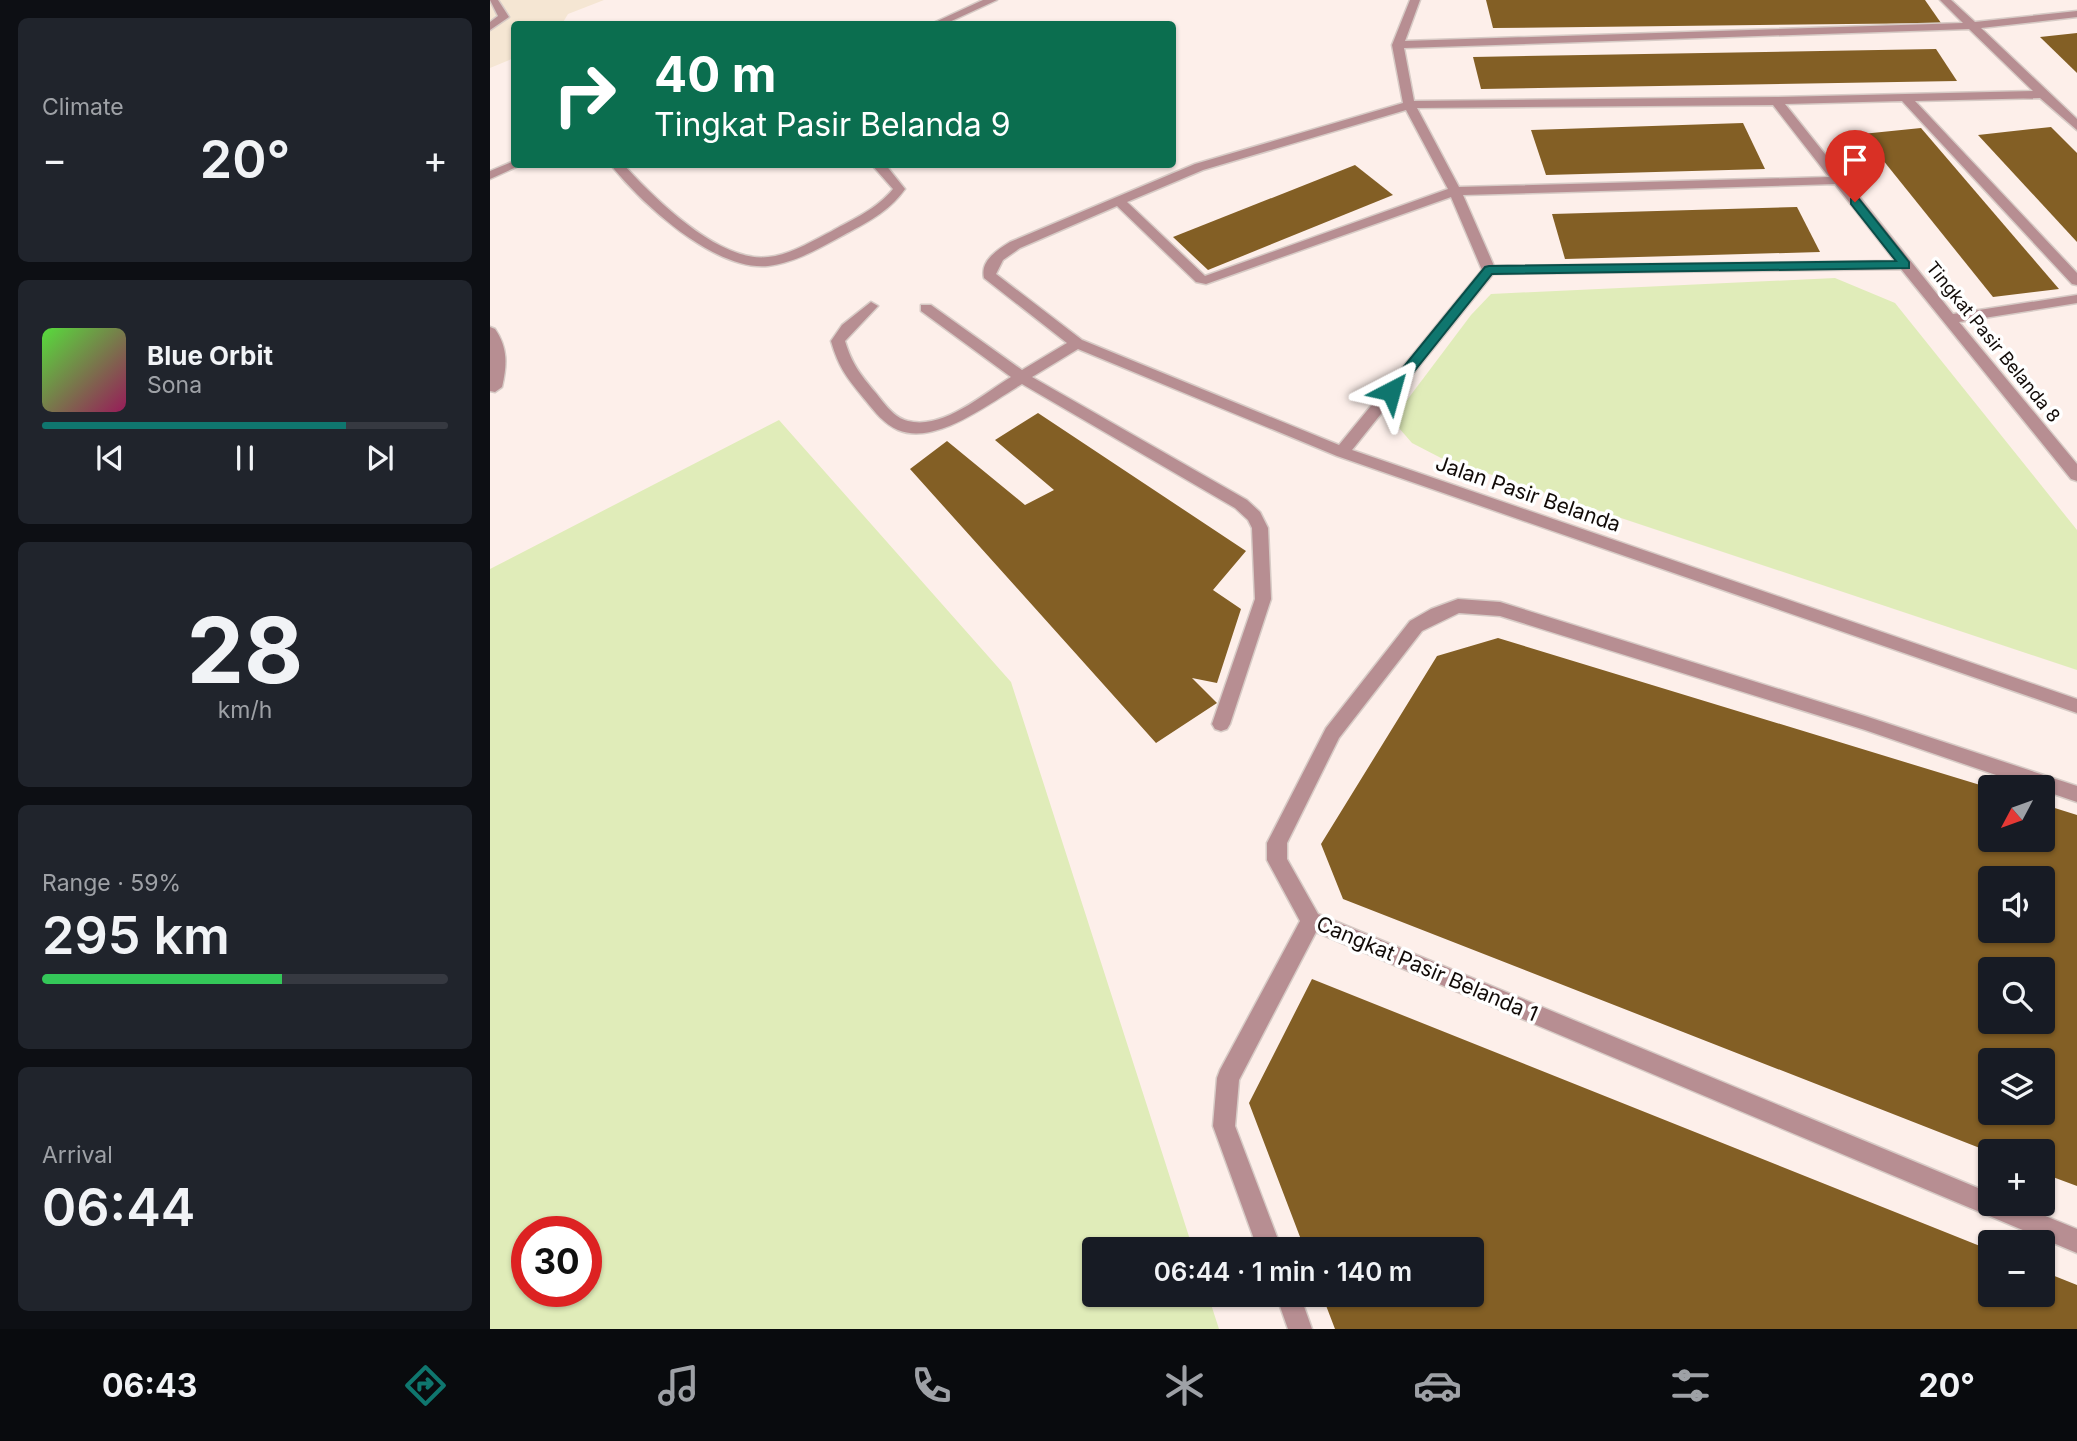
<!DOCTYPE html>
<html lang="en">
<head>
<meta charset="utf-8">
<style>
	:root { --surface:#171b24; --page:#20242c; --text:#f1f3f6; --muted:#9ea1a6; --line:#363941; --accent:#0f766e }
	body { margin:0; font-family:Inter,sans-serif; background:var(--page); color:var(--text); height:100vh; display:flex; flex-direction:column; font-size:26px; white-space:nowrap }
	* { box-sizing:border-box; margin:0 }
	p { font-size:23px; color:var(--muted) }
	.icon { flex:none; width:38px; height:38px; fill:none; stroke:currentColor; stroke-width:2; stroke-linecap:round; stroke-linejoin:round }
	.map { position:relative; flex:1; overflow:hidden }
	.panel { display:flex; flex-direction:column; gap:18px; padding:18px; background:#0d0f14; width:490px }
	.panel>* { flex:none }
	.guide { position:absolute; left:21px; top:21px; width:665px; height:147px; border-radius:7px; box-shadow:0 2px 5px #0004; background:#0b6e4f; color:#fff; overflow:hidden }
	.needle { width:46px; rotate:229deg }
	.controls { position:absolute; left:1488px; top:775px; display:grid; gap:14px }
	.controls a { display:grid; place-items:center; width:77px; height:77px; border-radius:7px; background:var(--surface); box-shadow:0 2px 5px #0004; font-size:35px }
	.speed { position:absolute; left:21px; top:1216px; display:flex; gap:14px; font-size:35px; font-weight:700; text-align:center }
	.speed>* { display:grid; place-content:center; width:91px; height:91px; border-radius:50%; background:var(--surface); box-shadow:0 2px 5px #0004; line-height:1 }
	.speed .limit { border:10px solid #d22; background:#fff; color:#111 }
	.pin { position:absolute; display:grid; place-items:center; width:60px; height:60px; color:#fff; margin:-72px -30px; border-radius:50% 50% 50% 0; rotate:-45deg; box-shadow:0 0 7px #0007 }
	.pin .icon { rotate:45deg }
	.me { position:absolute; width:77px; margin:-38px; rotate:39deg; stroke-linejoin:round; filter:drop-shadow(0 0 5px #0008) }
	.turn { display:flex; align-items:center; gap:24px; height:147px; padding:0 28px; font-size:32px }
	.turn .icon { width:91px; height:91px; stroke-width:2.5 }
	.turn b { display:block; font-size:49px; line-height:60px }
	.big { font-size:52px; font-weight:600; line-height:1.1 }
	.panel .card { flex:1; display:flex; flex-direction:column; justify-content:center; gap:10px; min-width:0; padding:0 24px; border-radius:10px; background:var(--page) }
	.panel .dial { align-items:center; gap:0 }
	.dial b { font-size:91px; line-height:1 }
	.song { display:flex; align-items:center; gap:21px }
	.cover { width:84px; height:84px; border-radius:10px; background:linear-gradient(135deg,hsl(110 70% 55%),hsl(330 70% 35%)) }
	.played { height:7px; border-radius:4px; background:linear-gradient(90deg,var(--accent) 75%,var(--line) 75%) }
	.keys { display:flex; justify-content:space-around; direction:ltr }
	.heat { display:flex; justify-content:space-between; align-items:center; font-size:38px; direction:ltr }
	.charge { height:10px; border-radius:5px; background:linear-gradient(90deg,#34c759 59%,var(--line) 0) }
	.trip { position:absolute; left:592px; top:1237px; width:402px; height:70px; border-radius:7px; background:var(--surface); box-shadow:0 2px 5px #0004; font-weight:600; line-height:70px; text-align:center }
	.menu { display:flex; height:112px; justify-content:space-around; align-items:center; background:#090b0e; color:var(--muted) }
	.menu .icon { width:49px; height:49px }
	.menu .on { color:var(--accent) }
	.menu b { font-size:32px; color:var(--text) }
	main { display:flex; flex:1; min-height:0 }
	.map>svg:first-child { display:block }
	.education { fill:#f5e6d3 }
	.green { fill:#e0ecb9; fill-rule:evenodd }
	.building { fill:#835f25; fill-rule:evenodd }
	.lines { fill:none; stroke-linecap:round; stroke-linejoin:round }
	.minor-casing { stroke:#d7cbc6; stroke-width:3 }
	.minor { fill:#b78e92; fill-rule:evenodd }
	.route { fill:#0f766e; stroke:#0a4d48; stroke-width:2 }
	.labels { text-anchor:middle; stroke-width:7; stroke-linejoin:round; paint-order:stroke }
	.far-street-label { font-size:18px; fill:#120b08; stroke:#fff }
	.street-label { font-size:21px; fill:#120b08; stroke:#fff }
</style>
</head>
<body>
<main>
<section class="panel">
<div class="card"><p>Climate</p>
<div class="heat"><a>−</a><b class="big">20°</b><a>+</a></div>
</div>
<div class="card">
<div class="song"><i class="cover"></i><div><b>Blue Orbit</b><p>Sona</p></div></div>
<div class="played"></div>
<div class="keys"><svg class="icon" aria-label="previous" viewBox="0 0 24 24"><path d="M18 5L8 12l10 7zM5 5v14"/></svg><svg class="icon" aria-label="pause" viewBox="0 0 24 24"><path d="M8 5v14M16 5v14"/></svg><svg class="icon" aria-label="next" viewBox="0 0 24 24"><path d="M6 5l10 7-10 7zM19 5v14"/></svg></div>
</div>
<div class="card dial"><b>28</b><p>km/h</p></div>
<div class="card"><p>Range · 59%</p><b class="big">295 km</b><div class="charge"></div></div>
<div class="card"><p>Arrival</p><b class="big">06:44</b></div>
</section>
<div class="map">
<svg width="1587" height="1329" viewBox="0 0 1587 1329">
	<rect width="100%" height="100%" fill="#fdefea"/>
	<path class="education" d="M 0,0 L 114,0 L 78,14 L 72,24 L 24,24 L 24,58 L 0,68 Z"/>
	<g class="green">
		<path d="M 1345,278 L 1405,303 L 1587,530 L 1587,670 L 951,458 L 922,443 L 902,420 L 981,315 L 1001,294 Z"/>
		<path d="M 289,420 L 521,682 L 703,1249 L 604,1250 L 604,1295 L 718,1295 L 729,1329 L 0,1329 L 0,569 ZM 37,1232 L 96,1232 L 96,1292 L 37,1292 Z"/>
	</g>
	<g class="building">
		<path d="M 996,0 L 1435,0 L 1451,23 L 1003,28 Z"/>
		<path d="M 1587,33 L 1587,73 L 1550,37 Z"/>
		<path d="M 1446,49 L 1467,81 L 991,89 L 983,57 Z"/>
		<path d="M 1253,123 L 1275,169 L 1056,175 L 1041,130 Z"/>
		<path d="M 1561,127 L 1587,153 L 1587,242 L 1488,135 Z"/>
		<path d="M 1431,128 L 1569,289 L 1503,297 L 1372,134 Z"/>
		<path d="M 865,165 L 903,195 L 718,270 L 683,237 Z"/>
		<path d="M 1307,207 L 1330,252 L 1075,259 L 1062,214 Z"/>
		<path d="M 548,413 L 756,551 L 723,590 L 751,609 L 727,683 L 702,678 L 727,703 L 666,743 L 420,469 L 457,441 L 535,505 L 564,490 L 505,440 Z"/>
		<path d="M 1008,638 L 1500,788 L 1500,840 L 1552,840 L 1552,804 L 1587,815 L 1587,1186 L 1552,1173 L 1552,1152 L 1500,1152 L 853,899 L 831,844 L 947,656 ZM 1500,878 L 1552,878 L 1552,931 L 1500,931 ZM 1500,970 L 1552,970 L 1552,1022 L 1500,1022 ZM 1500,1060 L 1552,1060 L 1552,1113 L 1500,1113 Z"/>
		<path d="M 822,979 L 1500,1250 L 1500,1295 L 1552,1295 L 1552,1271 L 1587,1285 L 1587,1329 L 845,1329 L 832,1295 L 982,1295 L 982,1250 L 815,1250 L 759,1103 Z"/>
	</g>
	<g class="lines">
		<g class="minor-casing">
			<g id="minor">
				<path d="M 0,0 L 8,0 L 19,17 L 0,30 L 0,22 L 8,16 Z"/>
				<path d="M 493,0 L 507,0 L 455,24 L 441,24 Z"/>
				<path d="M 920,0 L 930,0 L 915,41 L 1473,23 L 1450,0 L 1461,0 L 1485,22 L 1587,11 L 1587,17 L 1491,28 L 1587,119 L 1587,130 L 1550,98 L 1425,101 L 1587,273 L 1587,285 L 1582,284 L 1412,101 L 1295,104 L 1463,314 L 1587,295 L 1587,303 L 1469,322 L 1587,464 L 1587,481 L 1581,479 L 1411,269 L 1003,274 L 862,450 L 1587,699 L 1587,713 L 847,456 L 588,349 L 542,377 L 757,500 L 770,512 L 778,528 L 781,599 L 740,724 L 737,729 L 731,731 L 725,729 L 722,724 L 765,599 L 762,528 L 758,520 L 745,508 L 532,384 C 501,402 446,446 408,430 C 394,424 385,412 376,401 C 358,379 349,369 341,341 L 352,325 L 381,302 L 388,306 L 355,341 C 362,364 370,374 385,392 C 394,403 404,418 418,421 C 453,430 493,394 521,377 L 431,311 L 431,305 L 441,305 L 532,370 L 577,343 L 494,278 C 490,261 507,250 520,242 L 705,164 L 913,103 L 902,45 ZM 1479,29 L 1543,91 L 1286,97 L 924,101 L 914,48 ZM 1283,105 L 1339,177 L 969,187 L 927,108 ZM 916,110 L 958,189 L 715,276 L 637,202 L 713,170 ZM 1345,184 L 1405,261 L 1004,266 L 973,195 ZM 961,197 L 992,270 L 849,445 L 592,340 L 506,274 L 513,260 L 530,248 L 627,206 L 706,282 L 716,284 Z"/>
				<path d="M 24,161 L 24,164 L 33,164 L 0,179 L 0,171 Z"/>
				<path d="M 120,164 L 133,164 C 164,198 229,263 278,257 C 300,255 322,241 342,231 C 363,219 387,209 403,189 L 381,164 L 395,164 L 415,189 C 399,212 376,223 352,236 C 328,249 304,263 278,266 C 224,271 151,203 120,164 Z"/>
				<path d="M 0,327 L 5,329 C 18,348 17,365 12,387 L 5,392 L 0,391 Z"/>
				<path d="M 968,599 L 1010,602 L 1375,716 L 1587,786 L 1587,802 L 1552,790 L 1552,788 L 1544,788 L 1375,730 L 1010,616 L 969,613 L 932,631 L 849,738 L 797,843 L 797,859 L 828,914 L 1500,1193 L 1500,1204 L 1526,1204 L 1587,1229 L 1587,1253 L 826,932 L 749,1080 L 745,1126 L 792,1250 L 768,1250 L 723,1126 L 727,1078 L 730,1070 L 810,921 L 777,860 L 777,843 L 836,728 L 920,621 L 941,609 Z"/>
				<path d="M 786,1295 L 810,1295 L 822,1329 L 798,1329 Z"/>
			</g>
		</g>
		<use href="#minor" class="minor"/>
	</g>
	<path class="route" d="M 1361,199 L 1369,199 L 1419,262 L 1419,268 L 1002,274 L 906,394 L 901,396 L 894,391 L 995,267 L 999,266 L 1406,261 L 1361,204 Z"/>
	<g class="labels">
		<g class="far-street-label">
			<text transform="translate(1503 342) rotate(51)" y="6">Tingkat Pasir Belanda 8</text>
		</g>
		<g class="street-label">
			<text transform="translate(1038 494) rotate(19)" y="7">Jalan Pasir Belanda</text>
			<text transform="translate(937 969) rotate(23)" y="7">Cangkat Pasir Belanda 1</text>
		</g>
	</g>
</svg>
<div class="controls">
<a><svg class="needle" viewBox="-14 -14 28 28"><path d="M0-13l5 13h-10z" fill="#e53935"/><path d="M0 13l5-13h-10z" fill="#9ea1a6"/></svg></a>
<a><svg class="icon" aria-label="sound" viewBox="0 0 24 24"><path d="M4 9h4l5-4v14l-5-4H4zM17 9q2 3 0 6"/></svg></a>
<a><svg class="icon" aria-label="search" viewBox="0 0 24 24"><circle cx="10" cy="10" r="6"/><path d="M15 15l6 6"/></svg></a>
<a><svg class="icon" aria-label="layers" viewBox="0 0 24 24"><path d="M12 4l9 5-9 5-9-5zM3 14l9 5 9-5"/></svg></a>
<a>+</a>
<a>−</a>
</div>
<div class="speed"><div class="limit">30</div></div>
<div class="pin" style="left:1365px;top:202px;background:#d93025"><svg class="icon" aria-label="arrive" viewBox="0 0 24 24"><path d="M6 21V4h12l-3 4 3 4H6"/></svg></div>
<svg class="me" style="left:901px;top:391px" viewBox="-20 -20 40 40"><path d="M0-17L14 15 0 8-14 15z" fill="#0f766e" stroke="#fff" stroke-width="4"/></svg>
<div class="trip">06:44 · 1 min · 140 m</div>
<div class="guide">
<div class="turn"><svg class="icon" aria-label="right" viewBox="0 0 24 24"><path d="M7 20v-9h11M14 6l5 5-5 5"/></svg><div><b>40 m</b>Tingkat Pasir Belanda 9</div></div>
</div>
</div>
</main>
<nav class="menu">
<b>06:43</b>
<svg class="icon on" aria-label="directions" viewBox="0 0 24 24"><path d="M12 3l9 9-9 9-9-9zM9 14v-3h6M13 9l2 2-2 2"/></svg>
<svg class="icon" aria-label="music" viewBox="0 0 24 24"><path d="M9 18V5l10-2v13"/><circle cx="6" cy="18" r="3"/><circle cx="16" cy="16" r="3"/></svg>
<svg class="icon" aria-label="phone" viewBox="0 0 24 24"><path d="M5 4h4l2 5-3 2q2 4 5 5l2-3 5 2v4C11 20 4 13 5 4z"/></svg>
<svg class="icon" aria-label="climate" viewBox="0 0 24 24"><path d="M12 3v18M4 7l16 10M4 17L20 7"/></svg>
<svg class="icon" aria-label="car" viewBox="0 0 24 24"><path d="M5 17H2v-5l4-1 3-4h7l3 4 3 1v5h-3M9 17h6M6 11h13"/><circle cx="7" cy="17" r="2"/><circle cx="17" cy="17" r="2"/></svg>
<svg class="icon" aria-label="filters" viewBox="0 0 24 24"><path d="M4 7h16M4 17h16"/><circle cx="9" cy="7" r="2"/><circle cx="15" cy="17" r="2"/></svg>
<b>20°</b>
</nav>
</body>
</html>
